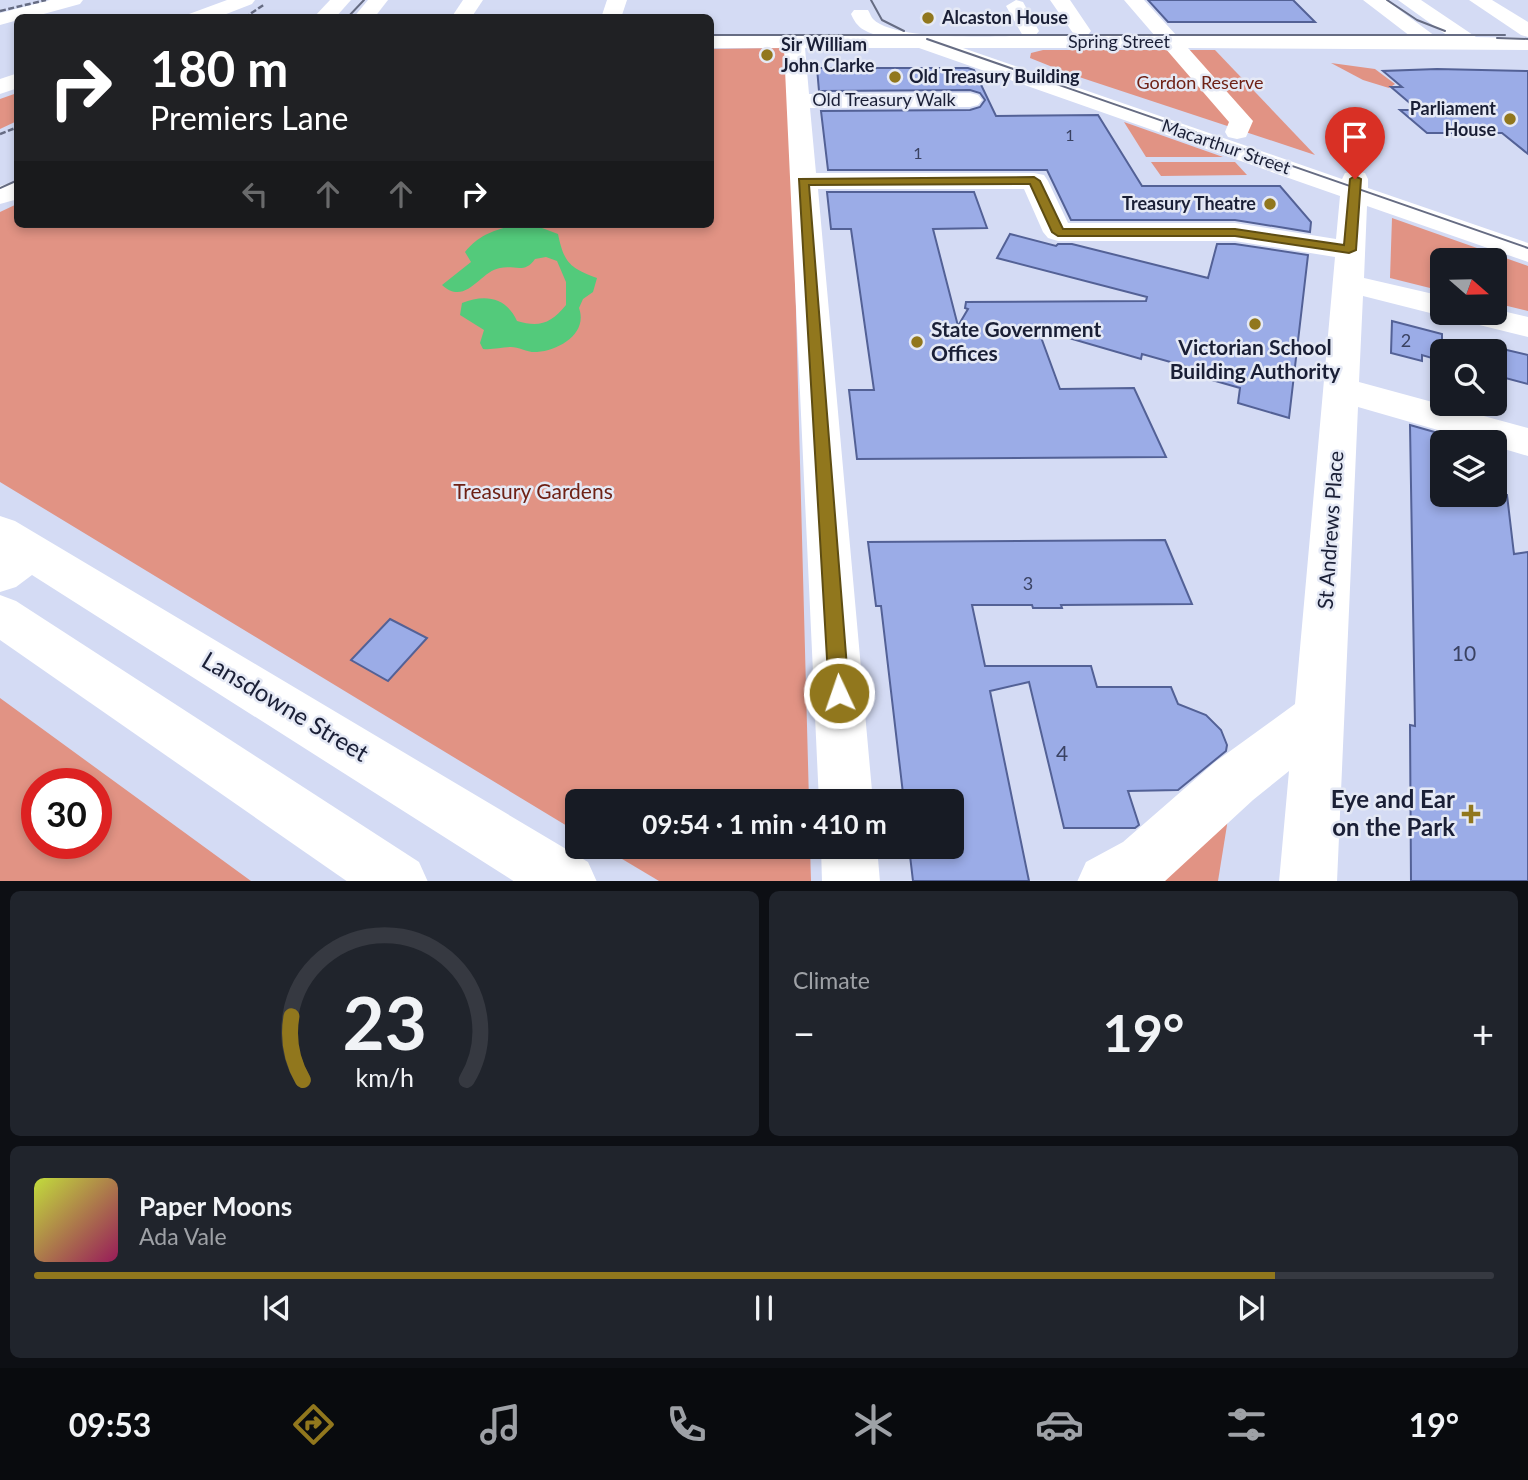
<!DOCTYPE html>
<html lang="en">
<head>
<meta charset="utf-8">
<style>
	:root { --surface:#171b24; --page:#20242c; --text:#f1f3f6; --muted:#9ea1a6; --line:#363941; --accent:#91771d }
	body { margin:0; font-family:Lato,sans-serif; background:var(--page); color:var(--text); height:100vh; display:flex; flex-direction:column; font-size:26px; white-space:nowrap }
	* { box-sizing:border-box; margin:0 }
	p { font-size:23px; color:var(--muted) }
	.icon { flex:none; width:38px; height:38px; fill:none; stroke:currentColor; stroke-width:2; stroke-linecap:round; stroke-linejoin:round }
	.map { position:relative; height:881px; overflow:hidden }
	.drawer { display:flex; flex-direction:column; gap:10px; padding:10px; background:#0d0f14; flex:1 }
	.drawer>* { flex:none }
	.hud { position:absolute; left:14px; top:14px; width:700px; height:214px; border-radius:10px; box-shadow:0 4px 10px #0003; background:#202124; color:#fff; overflow:hidden }
	.needle { width:46px; rotate:110deg }
	.tools { position:absolute; left:1430px; top:248px; display:grid; gap:14px }
	.tools a { display:grid; place-items:center; width:77px; height:77px; border-radius:10px; background:var(--surface); box-shadow:0 4px 10px #0003; font-size:35px }
	.speed { position:absolute; left:21px; top:768px; display:flex; gap:14px; font-size:35px; font-weight:700; text-align:center }
	.speed>* { display:grid; place-content:center; width:91px; height:91px; border-radius:50%; background:var(--surface); box-shadow:0 4px 10px #0003; line-height:1 }
	.speed .limit { border:10px solid #d22; background:#fff; color:#111 }
	.pin { position:absolute; display:grid; place-items:center; width:60px; height:60px; color:#fff; margin:-72px -30px; border-radius:50% 50% 50% 0; rotate:-45deg; box-shadow:0 0 7px #0007 }
	.pin .icon { rotate:45deg }
	.me { position:absolute; width:77px; margin:-38px; rotate:357deg; stroke-linejoin:round; filter:drop-shadow(0 0 5px #0008) }
	.turn { display:flex; align-items:center; gap:24px; height:147px; padding:0 21px; font-size:32px }
	.turn .icon { width:91px; height:91px; stroke-width:2.5 }
	.turn b { display:block; font-size:49px; line-height:60px }
	.lanes { display:flex; align-items:center; height:66px; padding:0 21px; background:#0003; justify-content:center; gap:35px; direction:ltr }
	.lanes .off { opacity:.35 }
	.big { font-size:52px; font-weight:700; line-height:1.1 }
	.drawer .tile { flex:1; display:flex; flex-direction:column; justify-content:center; gap:10px; min-width:0; padding:0 24px; border-radius:10px; background:var(--page) }
	.drawer .dial { align-items:center; gap:0 }
	.dial svg { height:182px; overflow:visible; fill:none; stroke:var(--line); stroke-width:7; stroke-linecap:round; text-anchor:middle }
	.dial text { fill:var(--text); stroke:none }
	.song { display:flex; align-items:center; gap:21px }
	.cover { width:84px; height:84px; border-radius:10px; background:linear-gradient(135deg,hsl(70 70% 55%),hsl(330 70% 35%)) }
	.played { height:7px; border-radius:4px; background:linear-gradient(90deg,var(--accent) 85%,var(--line) 85%) }
	.keys { display:flex; justify-content:space-around; direction:ltr }
	.heat { display:flex; justify-content:space-between; align-items:center; font-size:38px; direction:ltr }
	.drawer .tiles { flex:1; display:grid; gap:10px; grid-template-columns:1fr 1fr }
	.tile:last-child { grid-column:span 2 }
	.trip { position:absolute; left:565px; top:789px; width:399px; height:70px; border-radius:10px; background:var(--surface); box-shadow:0 4px 10px #0003; font-weight:700; line-height:70px; text-align:center }
	.tab-bar { display:flex; height:112px; justify-content:space-around; align-items:center; background:#090b0e; color:var(--muted) }
	.tab-bar .icon { width:49px; height:49px }
	.tab-bar .current { color:var(--accent) }
	.tab-bar b { font-size:32px; color:var(--text) }
	.map>svg:first-child { display:block }
	.green { fill:#e19384; fill-rule:evenodd }
	.water { fill:#53ca7b }
	.building { fill:#9bace7; stroke:#536196; stroke-width:2 }
	.lines { fill:none; stroke-linecap:round; stroke-linejoin:round }
	.minor { fill:#fff; fill-rule:evenodd }
	.major { fill:#fff; fill-rule:evenodd }
	.tram { stroke:#666c83; stroke-width:2 }
	.rail { stroke:#666c83; stroke-width:2.5; stroke-dasharray:6 2.5; stroke-linecap:butt }
	.route { fill:#91771d; stroke:#5e4d13; stroke-width:2 }
	.poi-dot { fill:#91771d; stroke:#e5e9f5; stroke-width:2.5 }
	.labels { text-anchor:middle; stroke-width:5; stroke-linejoin:round; paint-order:stroke }
	.far-number-label { font-size:16px; fill:#3a4262 }
	.far-poi-label { font-size:18px; font-weight:bold; fill:#1a1f36; stroke:#e5e9f5; text-anchor:start }
	.far-street-label { font-size:18px; fill:#1a1f36; stroke:#e5e9f5 }
	.far-park-label { font-size:18px; fill:#6e2115; stroke:#e5e9f5 }
	.number-label { font-size:18px; fill:#3a4262 }
	.poi-label { font-size:21px; font-weight:bold; fill:#1a1f36; stroke:#e5e9f5; text-anchor:start }
	.park-label { font-size:21px; fill:#6e2115; stroke:#e5e9f5 }
	.street-label { font-size:21px; fill:#1a1f36; stroke:#e5e9f5 }
	.near-number-label { font-size:21px; fill:#3a4262 }
	.near-street-label { font-size:24px; fill:#1a1f36; stroke:#e5e9f5 }
	.near-poi-label { font-size:24px; font-weight:bold; fill:#1a1f36; stroke:#e5e9f5; text-anchor:end }
</style>
</head>
<body>
<div class="map">
<svg width="1528" height="882" viewBox="0 0 1528 882">
	<rect width="100%" height="100%" fill="#d4dbf4"/>
	<g class="green">
		<path d="M 789,48 L 809,801 L 578,802 L 577,832 L 0,482 L 0,212 L 17,204 L 18,224 L 710,224 L 711,49 Z"/>
		<path d="M 1043,50 L 1215,50 L 1315,155 L 1070,74 L 1030,58 L 1031,53 Z"/>
		<path d="M 1331,63 L 1375,69 L 1395,84 L 1389,88 L 1363,80 Z"/>
		<path d="M 17,93 L 17,121 L 0,129 L 0,99 Z"/>
		<path d="M 1124,122 L 1223,157 L 1146,157 Z"/>
		<path d="M 1151,162 L 1235,162 L 1247,175 L 1161,176 Z"/>
		<path d="M 1392,218 L 1528,266 L 1528,311 L 1495,303 L 1494,261 L 1442,261 L 1442,291 L 1390,278 Z"/>
		<path d="M 0,698 L 251,881 L 0,881 ZM 37,784 L 96,784 L 96,844 L 37,844 Z"/>
		<path d="M 1232,794 L 1218,881 L 1113,882 Z"/>
		<path d="M 602,847 L 810,847 L 811,881 L 659,881 Z"/>
	</g>
	<path class="water" d="M 518,224 L 542,228 L 558,234 C 564,263 570,268 597,278 L 593,292 L 583,299 L 579,308 C 588,333 560,350 537,352 C 528,353 519,347 511,347 C 501,347 493,350 483,349 L 480,343 L 484,330 L 460,315 L 462,303 C 485,294 506,297 517,321 C 540,328 551,323 566,305 L 566,282 L 557,261 L 546,257 L 535,259 C 525,274 515,265 500,268 C 480,271 466,307 442,285 L 471,262 L 465,252 C 480,233 496,230 518,224 Z"/>
	<g class="building">
		<path d="M 1148,0 L 1293,0 L 1315,22 L 1168,22 Z"/>
		<path d="M 817,68 L 968,68 L 974,70 L 996,116 L 1098,115 L 1142,186 L 1280,186 L 1311,222 L 1310,232 L 1235,220 L 1071,220 L 1047,170 L 828,170 L 821,111 L 970,110 L 980,107 L 985,100 L 980,93 L 970,90 L 819,91 Z"/>
		<path d="M 1437,69 L 1528,71 L 1528,154 L 1502,133 L 1427,133 L 1400,110 L 1418,110 L 1391,87 L 1402,87 L 1383,71 Z"/>
		<path d="M 827,192 L 974,192 L 987,228 L 933,229 L 958,326 L 968,309 L 965,308 L 966,302 L 1146,301 L 1147,297 L 997,258 L 1010,234 L 1056,246 L 1058,244 L 1072,244 L 1208,278 L 1217,244 L 1235,244 L 1308,255 L 1289,418 L 1238,403 L 1240,388 L 1198,376 L 1199,370 L 1142,354 L 1141,359 L 1038,329 L 1060,389 L 1134,388 L 1166,457 L 857,459 L 849,390 L 874,390 L 851,229 L 831,229 Z"/>
		<path d="M 1392,321 L 1442,334 L 1442,361 L 1422,355 L 1422,361 L 1391,353 Z"/>
		<path d="M 1494,347 L 1528,355 L 1528,384 L 1494,375 Z"/>
		<path d="M 1410,425 L 1473,443 L 1442,443 L 1442,495 L 1507,495 L 1514,554 L 1528,552 L 1528,881 L 1411,881 L 1410,725 L 1415,726 Z"/>
		<path d="M 1165,540 L 1192,604 L 1061,605 L 1062,608 L 1033,608 L 1032,605 L 972,605 L 985,666 L 1091,666 L 1097,687 L 1171,687 L 1178,704 L 1206,715 L 1221,730 L 1227,745 L 1226,751 L 1178,790 L 1128,791 L 1139,825 L 1135,828 L 1064,828 L 1029,682 L 990,691 L 1029,881 L 913,881 L 909,847 L 952,847 L 952,802 L 904,802 L 881,606 L 876,606 L 868,542 Z"/>
		<path d="M 390,619 L 427,638 L 388,681 L 351,660 Z"/>
	</g>
	<g class="lines">
		<g class="minor">
			<path d="M 50,0 L 83,0 L 80,4 L 29,18 L 18,18 L 18,20 L 0,25 L 0,13 Z"/>
			<path d="M 227,0 L 255,0 L 252,4 L 216,18 L 186,18 L 189,14 Z"/>
			<path d="M 463,0 L 483,0 L 471,18 L 451,18 Z"/>
			<path d="M 607,0 L 627,0 L 621,18 L 601,18 Z"/>
			<path d="M 1016,0 L 1023,2 L 1039,31 L 1035,36 L 1075,36 L 1050,0 L 1070,0 L 1091,31 L 1087,36 L 1155,36 L 1124,0 L 1144,0 L 1177,36 L 1410,36 L 1363,0 L 1386,0 L 1435,36 L 1448,36 L 1398,0 L 1421,0 L 1476,37 L 1528,38 L 1528,50 L 1188,48 L 1253,121 L 1246,137 L 1237,139 L 1228,137 L 1225,132 L 1229,122 L 1165,48 L 963,48 L 1342,179 L 1345,173 L 1355,171 L 1365,173 L 1368,179 L 1368,188 L 1528,243 L 1528,262 L 1367,206 L 1364,278 L 1442,296 L 1442,313 L 1453,313 L 1442,316 L 1363,296 L 1359,382 L 1528,428 L 1528,456 L 1494,446 L 1494,443 L 1483,443 L 1358,407 L 1337,882 L 1279,882 L 1289,771 L 1253,800 L 1164,882 L 1077,882 L 1086,862 L 1123,842 L 1215,762 L 1295,704 L 1335,257 L 1235,241 L 1058,241 L 1048,238 L 1043,232 L 1024,189 L 818,189 L 873,802 L 819,802 L 784,48 L 710,48 L 710,36 L 879,36 C 864,31 857,28 851,14 L 854,10 L 868,10 C 870,13 871,17 873,19 C 894,41 992,36 1023,36 L 1006,6 ZM 805,48 L 919,48 L 1340,196 L 1336,239 L 1235,223 L 1068,223 L 1048,181 L 1044,175 L 1034,173 L 816,173 L 810,108 L 970,107 L 978,105 L 982,100 L 978,95 L 970,93 L 809,94 Z"/>
			<path d="M 1469,0 L 1492,0 L 1528,22 L 1528,37 L 1521,35 Z"/>
			<path d="M 18,73 L 18,88 L 0,94 L 0,79 Z"/>
			<path d="M 1494,309 L 1528,317 L 1528,337 L 1459,320 L 1455,313 L 1494,313 Z"/>
			<path d="M 821,847 L 877,847 L 880,882 L 822,882 Z"/>
		</g>
		<g class="major">
			<path d="M 330,0 L 351,0 L 335,18 L 313,18 Z"/>
			<path d="M 368,0 L 388,0 L 374,18 L 353,18 Z"/>
			<path d="M 18,181 L 18,199 L 0,204 L 0,186 Z"/>
			<path d="M 0,516 L 15,521 L 588,862 L 597,882 L 515,882 L 32,575 L 16,587 L 0,592 Z"/>
			<path d="M 0,595 L 16,601 L 419,862 L 428,882 L 348,882 L 0,640 Z"/>
		</g>
		<g class="tram">
			<path d="M 871,0 L 882,20 L 904,31"/>
			<path d="M 1387,0 L 1417,20 L 1445,31"/>
			<path d="M 347,18 L 364,0"/>
			<path d="M 710,35 L 1505,35"/>
			<path d="M 1497,38 L 1528,39"/>
			<path d="M 927,39 L 1528,248"/>
			<path d="M 0,188 L 18,180"/>
		</g>
		<g class="rail">
			<path d="M 0,11 L 46,0"/>
			<path d="M 244,18 L 265,4"/>
			<path d="M 0,134 L 18,127"/>
		</g>
	</g>
	<path class="route" d="M 1355,176 L 1361,179 L 1356,250 L 1349,253 L 1235,236 L 1058,236 L 1052,232 L 1030,184 L 809,185 L 849,693 L 846,700 L 839,703 L 832,700 L 829,693 L 799,179 L 1034,177 L 1040,181 L 1063,229 L 1235,229 L 1344,245 L 1350,179 Z"/>
	<g class="poi-dot">
		<circle cx="928" cy="18" r="7"/>
		<circle cx="767" cy="55" r="7"/>
		<circle cx="895" cy="77" r="7"/>
		<circle cx="1510" cy="119" r="7"/>
		<circle cx="1270" cy="204" r="7"/>
		<circle cx="1255" cy="324" r="7"/>
		<circle cx="917" cy="342" r="7"/>
		<path d="M1467.5 803.5h7v7h7v7h-7v7h-7v-7h-7v-7h7z"/>
	</g>
	<g class="labels">
		<g class="far-number-label">
			<text x="1070" y="141">1</text>
			<text x="918" y="159">1</text>
		</g>
		<g class="far-poi-label">
			<text x="942" y="24">Alcaston House</text>
			<text x="781" y="51">Sir William<tspan x="781" dy="21">John Clarke</tspan></text>
			<text x="909" y="83">Old Treasury Building</text>
			<text x="1496" y="115" text-anchor="end">Parliament<tspan x="1496" dy="21">House</tspan></text>
			<text x="1256" y="210" text-anchor="end">Treasury Theatre</text>
		</g>
		<g class="far-street-label">
			<text x="1119" y="48">Spring Street</text>
			<text x="884" y="106">Old Treasury Walk</text>
			<text transform="translate(1226 147) rotate(19)" y="6">Macarthur Street</text>
		</g>
		<g class="far-park-label">
			<text x="1200" y="89">Gordon Reserve</text>
		</g>
		<g class="number-label">
			<text x="1406" y="347">2</text>
			<text x="1028" y="590">3</text>
		</g>
		<g class="poi-label">
			<text x="931" y="337">State Government<tspan x="931" dy="24">Offices</tspan></text>
			<text x="1255" y="355" text-anchor="middle">Victorian School<tspan x="1255" dy="24">Building Authority</tspan></text>
		</g>
		<g class="park-label">
			<text x="533" y="499">Treasury Gardens</text>
		</g>
		<g class="street-label">
			<text transform="translate(1331 530) rotate(-86)" y="7">St Andrews Place</text>
		</g>
		<g class="near-number-label">
			<text x="1464" y="661">10</text>
			<text x="1062" y="761">4</text>
		</g>
		<g class="near-street-label">
			<text transform="translate(285 707) rotate(31)" y="8">Lansdowne Street</text>
		</g>
		<g class="near-poi-label">
			<text x="1455" y="808">Eye and Ear<tspan x="1455" dy="28">on the Park</tspan></text>
		</g>
	</g>
</svg>
<div class="tools">
<a><svg class="needle" viewBox="-14 -14 28 28"><path d="M0-13l5 13h-10z" fill="#e53935"/><path d="M0 13l5-13h-10z" fill="#9ea1a6"/></svg></a>
<a><svg class="icon" aria-label="search" viewBox="0 0 24 24"><circle cx="10" cy="10" r="6"/><path d="M15 15l6 6"/></svg></a>
<a><svg class="icon" aria-label="layers" viewBox="0 0 24 24"><path d="M12 4l9 5-9 5-9-5zM3 14l9 5 9-5"/></svg></a>
</div>
<div class="speed"><div class="limit">30</div></div>
<div class="pin" style="left:1355px;top:179px;background:#d93025"><svg class="icon" aria-label="arrive" viewBox="0 0 24 24"><path d="M6 21V4h12l-3 4 3 4H6"/></svg></div>
<svg class="me" style="left:839px;top:693px" viewBox="-20 -20 40 40"><circle r="17" fill="#91771d" stroke="#fff" stroke-width="3"/><path d="M0-11L8 9 0 5-8 9z" fill="#fff"/></svg>
<div class="trip">09:54 · 1 min · 410 m</div>
<div class="hud">
<div class="turn"><svg class="icon" aria-label="right" viewBox="0 0 24 24"><path d="M7 20v-9h11M14 6l5 5-5 5"/></svg><div><b>180 m</b>Premiers Lane</div></div>
<div class="lanes"><svg class="icon off" aria-label="left" viewBox="0 0 24 24"><path d="M17 20v-9H6M10 6l-5 5 5 5"/></svg><svg class="icon off" aria-label="ahead" viewBox="0 0 24 24"><path d="M12 20V5M6 11l6-6 6 6"/></svg><svg class="icon off" aria-label="ahead" viewBox="0 0 24 24"><path d="M12 20V5M6 11l6-6 6 6"/></svg><svg class="icon" aria-label="right" viewBox="0 0 24 24"><path d="M7 20v-9h11M14 6l5 5-5 5"/></svg></div>
</div>
</div>
<section class="drawer">
<div class="tiles">
<div class="tile dial"><svg viewBox="0 0 100 80">
<path d="M14 69A42 42 0 1 1 86 69"/>
<path d="M14 69A42 42 0 0 1 9 41" stroke="#91771d"/>
<text x="50" y="56" font-size="32" font-weight="700">23</text>
<text x="50" y="72" font-size="11">km/h</text>
</svg></div>
<div class="tile"><p>Climate</p>
<div class="heat"><a>−</a><b class="big">19°</b><a>+</a></div>
</div>
<div class="tile">
<div class="song"><i class="cover"></i><div><b>Paper Moons</b><p>Ada Vale</p></div></div>
<div class="played"></div>
<div class="keys"><svg class="icon" aria-label="previous" viewBox="0 0 24 24"><path d="M18 5L8 12l10 7zM5 5v14"/></svg><svg class="icon" aria-label="pause" viewBox="0 0 24 24"><path d="M8 5v14M16 5v14"/></svg><svg class="icon" aria-label="next" viewBox="0 0 24 24"><path d="M6 5l10 7-10 7zM19 5v14"/></svg></div>
</div>
</div>
</section>
<nav class="tab-bar">
<b>09:53</b>
<svg class="icon current" aria-label="directions" viewBox="0 0 24 24"><path d="M12 3l9 9-9 9-9-9zM9 14v-3h6M13 9l2 2-2 2"/></svg>
<svg class="icon" aria-label="music" viewBox="0 0 24 24"><path d="M9 18V5l10-2v13"/><circle cx="6" cy="18" r="3"/><circle cx="16" cy="16" r="3"/></svg>
<svg class="icon" aria-label="phone" viewBox="0 0 24 24"><path d="M5 4h4l2 5-3 2q2 4 5 5l2-3 5 2v4C11 20 4 13 5 4z"/></svg>
<svg class="icon" aria-label="climate" viewBox="0 0 24 24"><path d="M12 3v18M4 7l16 10M4 17L20 7"/></svg>
<svg class="icon" aria-label="car" viewBox="0 0 24 24"><path d="M5 17H2v-5l4-1 3-4h7l3 4 3 1v5h-3M9 17h6M6 11h13"/><circle cx="7" cy="17" r="2"/><circle cx="17" cy="17" r="2"/></svg>
<svg class="icon" aria-label="filters" viewBox="0 0 24 24"><path d="M4 7h16M4 17h16"/><circle cx="9" cy="7" r="2"/><circle cx="15" cy="17" r="2"/></svg>
<b>19°</b>
</nav>
</body>
</html>
